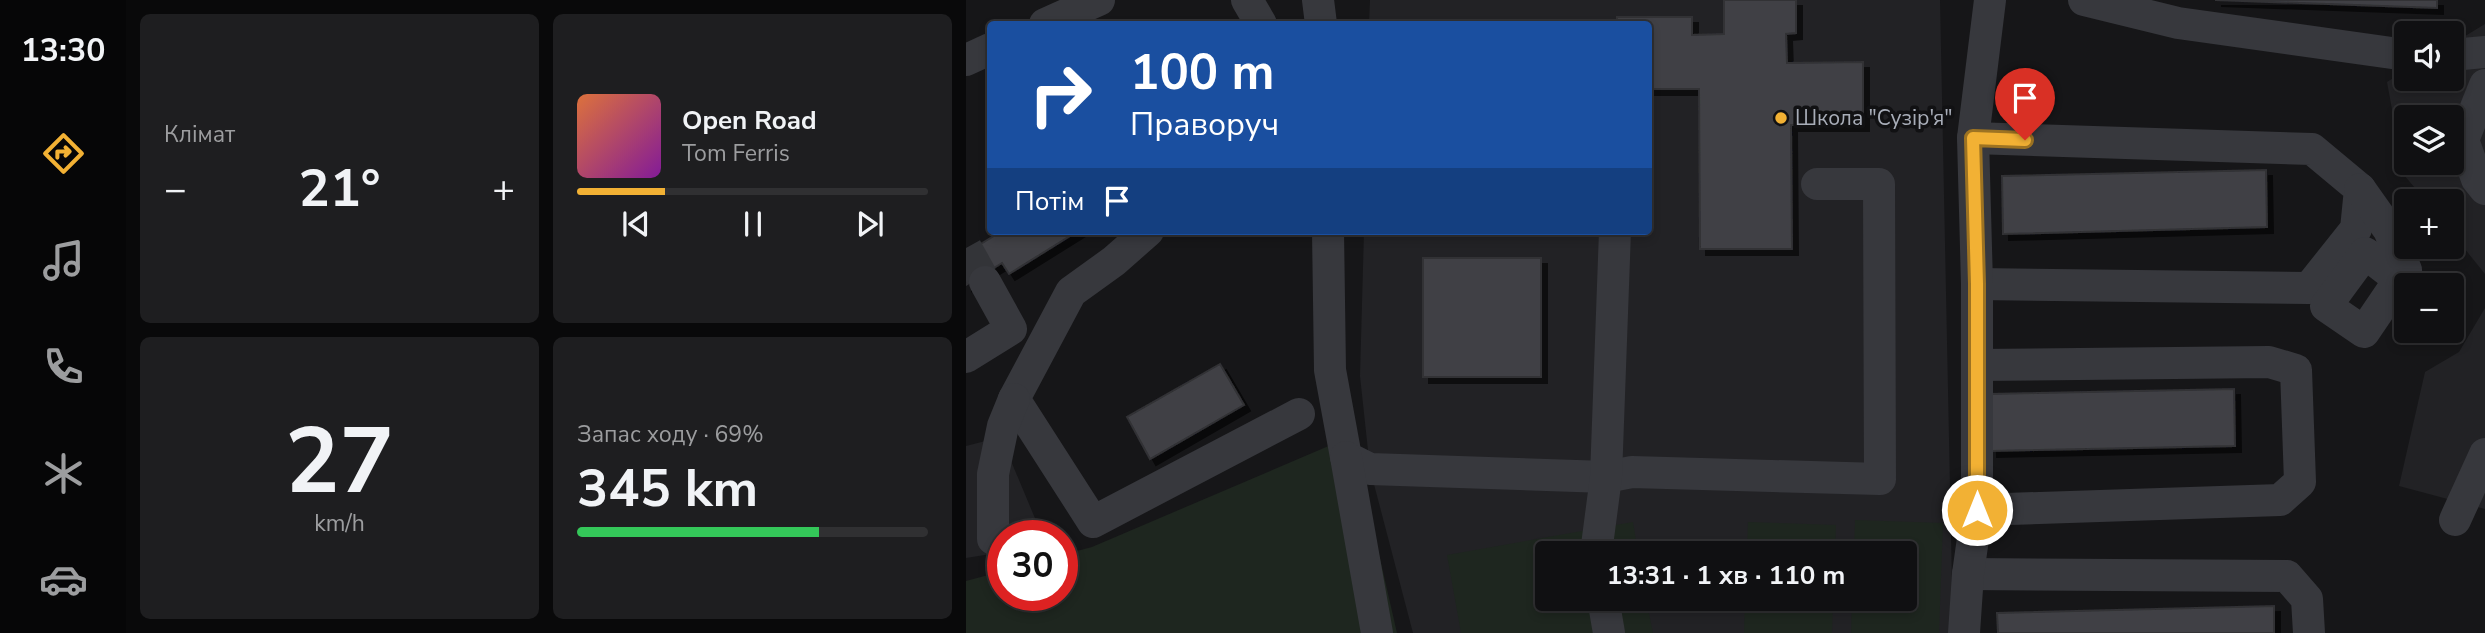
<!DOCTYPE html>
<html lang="uk">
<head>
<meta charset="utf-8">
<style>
	:root { --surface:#101012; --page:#1e1e20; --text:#f1f3f6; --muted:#9c9d9f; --line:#303032; --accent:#f2b134 }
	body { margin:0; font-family:"Nunito Sans",sans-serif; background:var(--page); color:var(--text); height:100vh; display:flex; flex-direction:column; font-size:26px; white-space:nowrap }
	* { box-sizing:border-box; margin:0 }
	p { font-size:23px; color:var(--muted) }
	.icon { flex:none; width:38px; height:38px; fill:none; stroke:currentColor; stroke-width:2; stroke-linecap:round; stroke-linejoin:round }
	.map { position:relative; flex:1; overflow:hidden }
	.sheet { display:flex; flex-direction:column; gap:14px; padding:14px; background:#09090a; width:840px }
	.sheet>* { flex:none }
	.top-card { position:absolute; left:21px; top:21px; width:665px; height:214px; border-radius:7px; box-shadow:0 4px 10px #0003,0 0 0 2px var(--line); background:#1a4fa0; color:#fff; overflow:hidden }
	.buttons { position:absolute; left:1428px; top:21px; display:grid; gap:14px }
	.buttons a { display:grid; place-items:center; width:70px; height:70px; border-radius:7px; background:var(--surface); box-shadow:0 4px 10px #0003,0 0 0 2px var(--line); font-size:35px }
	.speed { position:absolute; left:21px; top:520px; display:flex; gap:14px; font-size:35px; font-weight:700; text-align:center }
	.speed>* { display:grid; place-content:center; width:91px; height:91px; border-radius:50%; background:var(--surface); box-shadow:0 4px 10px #0003,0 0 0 2px var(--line); line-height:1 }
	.speed .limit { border:10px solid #d22; background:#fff; color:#111 }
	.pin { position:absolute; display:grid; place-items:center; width:60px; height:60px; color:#fff; margin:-72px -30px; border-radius:50% 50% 50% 0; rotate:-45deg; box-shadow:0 0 7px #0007 }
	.pin .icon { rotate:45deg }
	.me { position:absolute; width:77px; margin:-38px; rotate:0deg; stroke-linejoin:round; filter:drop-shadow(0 0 5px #0008) }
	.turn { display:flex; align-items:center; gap:24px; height:147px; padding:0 28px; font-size:32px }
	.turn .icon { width:91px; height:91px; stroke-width:2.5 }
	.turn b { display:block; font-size:49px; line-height:60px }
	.then { display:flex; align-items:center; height:66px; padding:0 28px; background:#0003; gap:14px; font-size:26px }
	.big { font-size:52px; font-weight:700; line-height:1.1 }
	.sheet .widget { flex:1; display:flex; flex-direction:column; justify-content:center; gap:10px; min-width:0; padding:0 24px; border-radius:10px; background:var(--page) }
	.sheet .dial { align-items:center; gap:0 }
	.dial b { font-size:91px; line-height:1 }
	.song { display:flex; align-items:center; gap:21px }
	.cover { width:84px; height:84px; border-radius:10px; background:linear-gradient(135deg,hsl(20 70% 55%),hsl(290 70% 35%)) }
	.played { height:7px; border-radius:4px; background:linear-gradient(90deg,var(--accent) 25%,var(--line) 25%) }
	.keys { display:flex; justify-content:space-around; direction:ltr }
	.heat { display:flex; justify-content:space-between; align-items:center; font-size:38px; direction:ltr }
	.charge { height:10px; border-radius:5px; background:linear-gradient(90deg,#34c759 69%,var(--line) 0) }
	.sheet .tiles { flex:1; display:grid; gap:14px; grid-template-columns:repeat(2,1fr) }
	.trip { position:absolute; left:569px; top:541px; width:382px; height:70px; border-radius:7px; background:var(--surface); box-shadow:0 4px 10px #0003,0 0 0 2px var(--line); font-weight:700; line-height:70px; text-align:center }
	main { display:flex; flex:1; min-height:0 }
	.tab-bar { display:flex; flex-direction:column; width:126px; justify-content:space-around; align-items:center; background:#060607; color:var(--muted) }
	.tab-bar .icon { width:49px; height:49px }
	.tab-bar .active { color:var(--accent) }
	.tab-bar b { font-size:32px; color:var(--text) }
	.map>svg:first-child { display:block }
	.built { fill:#222225; fill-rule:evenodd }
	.green { fill:#1e261f }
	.building { fill:#404145; stroke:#303034; stroke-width:2; filter:url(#shadow) }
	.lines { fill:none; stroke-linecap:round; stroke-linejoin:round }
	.minor-tunnel { stroke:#333438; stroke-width:32; stroke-dasharray:32 16; stroke-linecap:butt }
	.minor { stroke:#37383d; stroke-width:32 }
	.route-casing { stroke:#9d7322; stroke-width:18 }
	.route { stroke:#f2b134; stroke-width:12 }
	.poi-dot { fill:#f2b134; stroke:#111113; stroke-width:2.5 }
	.labels { text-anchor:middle; stroke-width:7; stroke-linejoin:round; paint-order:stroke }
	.poi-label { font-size:21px; fill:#a8adb8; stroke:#111113; text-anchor:start }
</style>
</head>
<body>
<main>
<nav class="tab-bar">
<b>13:30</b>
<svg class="icon active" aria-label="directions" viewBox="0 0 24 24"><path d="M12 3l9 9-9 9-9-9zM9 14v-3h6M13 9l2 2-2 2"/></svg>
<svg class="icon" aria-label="music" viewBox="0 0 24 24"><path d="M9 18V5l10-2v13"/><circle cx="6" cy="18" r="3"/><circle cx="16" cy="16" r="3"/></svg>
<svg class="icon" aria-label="phone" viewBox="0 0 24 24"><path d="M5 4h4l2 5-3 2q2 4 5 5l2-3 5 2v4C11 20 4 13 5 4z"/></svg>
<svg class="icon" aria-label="climate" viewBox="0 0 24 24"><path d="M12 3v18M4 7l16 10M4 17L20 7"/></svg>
<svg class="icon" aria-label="car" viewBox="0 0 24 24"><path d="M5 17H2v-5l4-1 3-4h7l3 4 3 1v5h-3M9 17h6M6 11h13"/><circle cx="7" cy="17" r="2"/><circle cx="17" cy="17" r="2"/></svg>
</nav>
<section class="sheet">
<div class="tiles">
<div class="widget"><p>Клімат</p>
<div class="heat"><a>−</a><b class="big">21°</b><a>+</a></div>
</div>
<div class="widget">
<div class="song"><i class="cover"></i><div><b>Open Road</b><p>Tom Ferris</p></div></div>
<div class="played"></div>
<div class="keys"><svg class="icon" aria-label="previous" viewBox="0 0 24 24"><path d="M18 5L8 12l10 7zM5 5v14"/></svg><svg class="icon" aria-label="pause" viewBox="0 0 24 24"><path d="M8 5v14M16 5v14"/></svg><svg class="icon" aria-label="next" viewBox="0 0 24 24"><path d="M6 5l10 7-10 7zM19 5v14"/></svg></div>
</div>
<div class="widget dial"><b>27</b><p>km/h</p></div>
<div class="widget"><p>Запас ходу · 69%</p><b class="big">345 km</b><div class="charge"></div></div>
</div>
</section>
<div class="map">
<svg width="1519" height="633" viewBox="0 0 1519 633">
	<defs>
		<filter id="shadow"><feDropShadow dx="6" dy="6" stdDeviation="0" flood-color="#0009"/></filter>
	</defs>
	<rect width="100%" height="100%" fill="#161618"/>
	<g class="built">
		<path d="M 404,0 L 974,0 L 987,633 L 447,633 L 404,469 L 394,376 L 398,231 L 682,231 L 682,24 L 403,24 ZM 581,553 L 938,553 L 938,598 L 581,598 Z"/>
		<path d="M 1519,24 L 1519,274 L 1486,233 L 1486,201 L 1460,201 L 1438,175 L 1421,82 L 1440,70 L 1440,79 L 1486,79 L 1486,44 ZM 1440,117 L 1486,117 L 1486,163 L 1440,163 Z"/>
		<path d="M 1519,308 L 1519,509 L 1433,486 L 1459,372 L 1493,352 Z"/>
		<path d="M 35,437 L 76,535 L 37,536 L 37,552 L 0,558 L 0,446 Z"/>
	</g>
	<g class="green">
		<path d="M 386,436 L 431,633 L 0,633 L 0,581 L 37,571 L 37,595 L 96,595 L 96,555 L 126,547 Z"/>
		<path d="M 889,520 L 977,523 L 973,633 L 885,633 L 886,599 L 938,598 L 938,553 L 888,553 Z"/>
		<path d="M 667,522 L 672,553 L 581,553 L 581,598 L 680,599 L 687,633 L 495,633 L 481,555 Z"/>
		<path d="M 782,522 L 870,525 L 869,553 L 781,553 Z"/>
		<path d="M 779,599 L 867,599 L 866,633 L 778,633 Z"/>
	</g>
	<g class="building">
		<path d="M 758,0 L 830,0 L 830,33 L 820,34 L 821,63 L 897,62 L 897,125 L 825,125 L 826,249 L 734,249 L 733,89 L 682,89 L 682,24 L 651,24 L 651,17 L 726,17 L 726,35 L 758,34 Z"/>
		<path d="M 1249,0 L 1471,0 L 1471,8 Z"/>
		<path d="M 1300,170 L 1301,227 L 1037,234 L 1036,176 Z"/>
		<path d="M 36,231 L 112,231 L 43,274 L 36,263 L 0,285 L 0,253 Z"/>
		<rect x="457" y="258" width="118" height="119"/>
		<path d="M 254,364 L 278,405 L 184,459 L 161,417 Z"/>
		<path d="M 1268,389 L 1269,446 L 1025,451 L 1024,394 Z"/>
		<path d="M 1308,606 L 1308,633 L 1032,633 L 1031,613 Z"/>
	</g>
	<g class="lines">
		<path class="minor-tunnel" d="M 0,248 L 19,282"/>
		<g class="minor">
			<path d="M 281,0 L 295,24"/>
			<path d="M 352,0 L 355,24"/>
			<path d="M 1118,0 L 1212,23 L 1440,55"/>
			<path d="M 79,24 L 133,0"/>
			<path d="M 1486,55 L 1519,52"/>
			<path d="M 0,60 L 24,49"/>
			<path d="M 1519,85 L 1497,140 L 1511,179 L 1519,189"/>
			<path d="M 1007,138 L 1346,149 L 1394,189 L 1390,229 L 1343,288 L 1011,284"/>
			<path d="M 1394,189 L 1423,230 L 1440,270 L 1398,332 L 1360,306 L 1399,253 L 1434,280"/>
			<path d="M 182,231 L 148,261 L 105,292 L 48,399 L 127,522 L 333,414"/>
			<path d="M 362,231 L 364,370 L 380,457 L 404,469 L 640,477 L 666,472 L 914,479 L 913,184 L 851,184"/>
			<path d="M 0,357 L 45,329 L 19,282"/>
			<path d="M 1011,365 L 1303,362 L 1330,370 L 1334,482 L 1314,500 L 1011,510"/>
			<path d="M 380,457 L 411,633"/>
			<path d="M 1489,520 L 1519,454"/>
			<path d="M 27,539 L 27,474 L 37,426 L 48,399"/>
			<path d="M 630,553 L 640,477 L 649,231"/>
			<path d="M 1002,574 L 1321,576 L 1341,599 L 1343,633"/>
			<path d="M 637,598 L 643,633"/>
			<path d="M 998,633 L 1002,574 L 1011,510 L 1011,284 L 1007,138 L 1024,0"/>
		</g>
	</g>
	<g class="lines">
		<g class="route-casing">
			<path id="route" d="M 1011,510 L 1011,284 L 1007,138 L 1059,140"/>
		</g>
		<use href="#route" class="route"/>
	</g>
	<circle class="poi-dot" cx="815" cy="118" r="7"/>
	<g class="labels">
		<g class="poi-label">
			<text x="829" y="125">Школа "Сузір'я"</text>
		</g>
	</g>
</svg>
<div class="buttons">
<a><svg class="icon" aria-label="sound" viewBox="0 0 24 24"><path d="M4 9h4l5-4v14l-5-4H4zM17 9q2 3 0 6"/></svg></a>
<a><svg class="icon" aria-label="layers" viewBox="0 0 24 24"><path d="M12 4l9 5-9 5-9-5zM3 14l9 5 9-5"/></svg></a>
<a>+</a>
<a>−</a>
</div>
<div class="speed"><div class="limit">30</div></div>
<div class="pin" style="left:1059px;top:140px;background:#d93025"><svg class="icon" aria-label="arrive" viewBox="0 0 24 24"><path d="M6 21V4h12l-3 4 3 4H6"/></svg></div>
<svg class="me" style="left:1011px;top:510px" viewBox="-20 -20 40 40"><circle r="17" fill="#f2b134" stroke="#fff" stroke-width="3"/><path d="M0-11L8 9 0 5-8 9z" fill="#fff"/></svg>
<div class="trip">13:31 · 1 хв · 110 m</div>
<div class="top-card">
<div class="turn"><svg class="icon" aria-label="right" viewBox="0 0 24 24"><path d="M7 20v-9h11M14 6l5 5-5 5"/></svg><div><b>100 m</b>Праворуч</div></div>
<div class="then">Потім<svg class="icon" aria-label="arrive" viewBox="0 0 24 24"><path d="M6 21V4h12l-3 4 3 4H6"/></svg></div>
</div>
</div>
</main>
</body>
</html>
